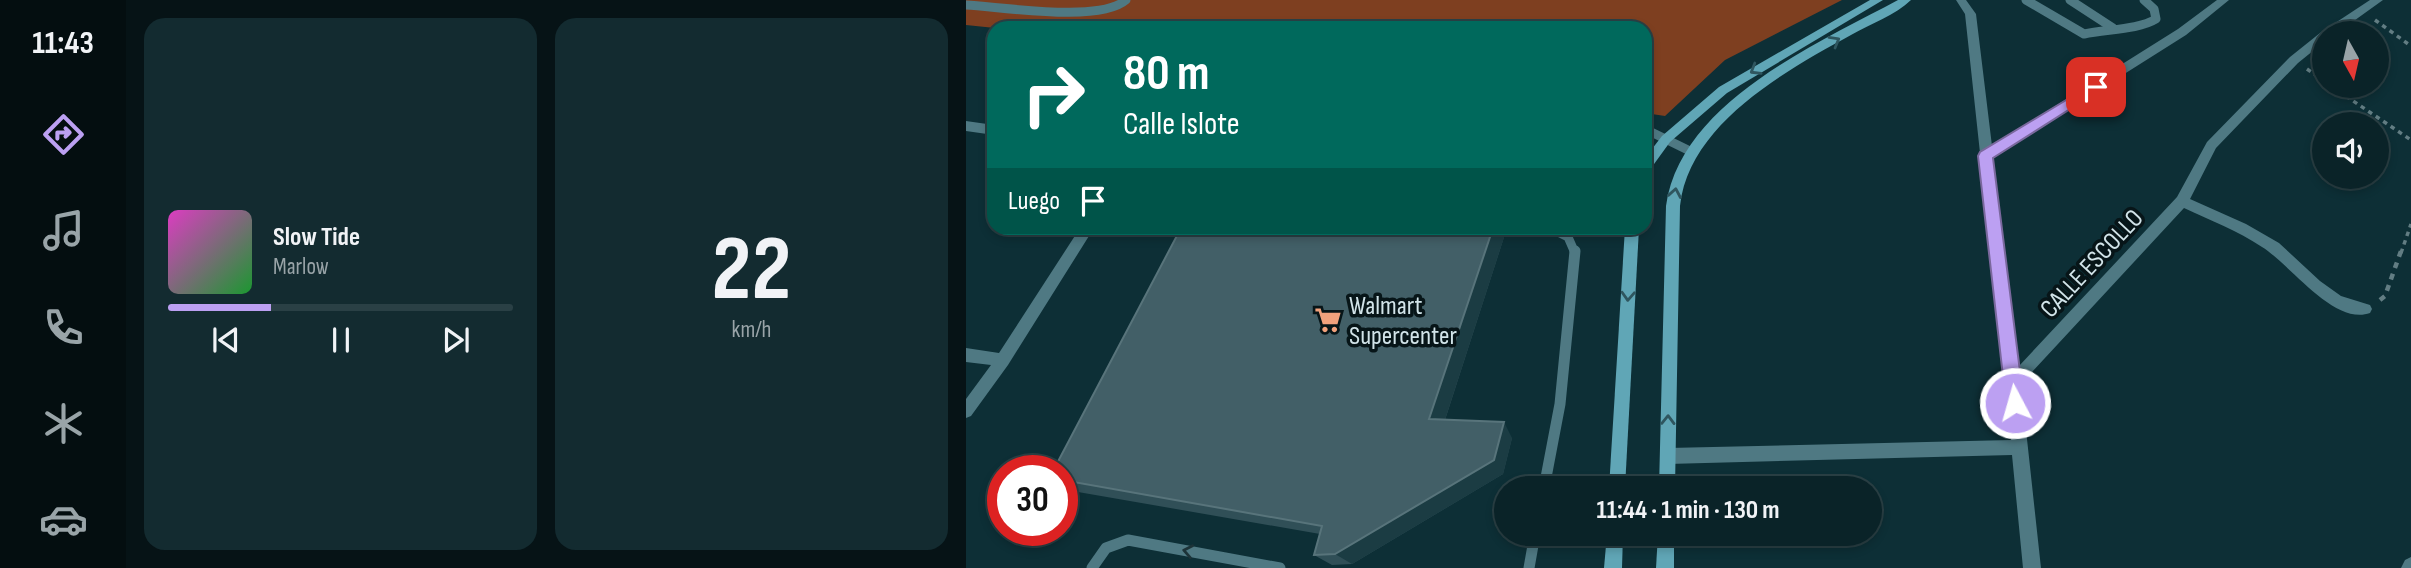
<!DOCTYPE html>
<html lang="es">
<head>
<meta charset="utf-8">
<style>
	:root { --surface:#0a2328; --page:#132b30; --text:#f1f3f6; --muted:#99a4a8; --line:#2a4045; --accent:#bca0f2 }
	body { margin:0; font-family:"Sofia Sans Condensed",sans-serif; background:var(--page); color:var(--text); height:100vh; display:flex; flex-direction:column; font-size:26px; white-space:nowrap }
	* { box-sizing:border-box; margin:0 }
	p { font-size:23px; color:var(--muted) }
	.icon { flex:none; width:38px; height:38px; fill:none; stroke:currentColor; stroke-width:2; stroke-linecap:round; stroke-linejoin:round }
	.map { position:relative; flex:1; overflow:hidden }
	.details { display:flex; flex-direction:column; gap:18px; padding:18px; background:#061316; width:840px }
	.details>* { flex:none }
	.guide { position:absolute; left:21px; top:21px; width:665px; height:214px; border-radius:21px; box-shadow:0 4px 10px #0003,0 0 0 2px var(--line); background:#00695c; color:#fff; overflow:hidden }
	.needle { width:46px; rotate:172deg }
	.controls { position:absolute; left:1346px; top:21px; display:grid; gap:14px }
	.controls a { display:grid; place-items:center; width:77px; height:77px; border-radius:50%; background:var(--surface); box-shadow:0 4px 10px #0003,0 0 0 2px var(--line); font-size:35px }
	.speed { position:absolute; left:21px; top:455px; display:flex; gap:14px; font-size:35px; font-weight:700; text-align:center }
	.speed>* { display:grid; place-content:center; width:91px; height:91px; border-radius:50%; background:var(--surface); box-shadow:0 4px 10px #0003,0 0 0 2px var(--line); line-height:1 }
	.speed .limit { border:10px solid #d22; background:#fff; color:#111 }
	.pin { position:absolute; display:grid; place-items:center; width:60px; height:60px; color:#fff; margin:-30px; border-radius:14px; box-shadow:0 4px 10px #0006 }
	.me { position:absolute; width:77px; margin:-38px; rotate:354deg; stroke-linejoin:round; filter:drop-shadow(0 0 5px #0008) }
	.turn { display:flex; align-items:center; gap:24px; height:147px; padding:0 21px; font-size:32px }
	.turn .icon { width:91px; height:91px; stroke-width:2.5 }
	.turn b { display:block; font-size:49px; line-height:60px }
	.then { display:flex; align-items:center; height:66px; padding:0 21px; background:#0003; gap:14px; font-size:26px }
	.details .widget { flex:1; display:flex; flex-direction:column; justify-content:center; gap:10px; min-width:0; padding:0 24px; border-radius:21px; background:var(--page) }
	.details .dial { align-items:center; gap:0 }
	.dial b { font-size:91px; line-height:1 }
	.song { display:flex; align-items:center; gap:21px }
	.cover { width:84px; height:84px; border-radius:10px; background:linear-gradient(135deg,hsl(310 70% 55%),hsl(130 70% 35%)) }
	.played { height:7px; border-radius:4px; background:linear-gradient(90deg,var(--accent) 30%,var(--line) 30%) }
	.keys { display:flex; justify-content:space-around; direction:ltr }
	.details .tiles { flex:1; display:grid; gap:18px; grid-template-columns:repeat(2,1fr) }
	.trip { position:absolute; left:528px; top:476px; width:388px; height:70px; border-radius:35px; background:var(--surface); box-shadow:0 4px 10px #0003,0 0 0 2px var(--line); font-weight:700; line-height:70px; text-align:center }
	main { display:flex; flex:1; min-height:0 }
	.tabs { display:flex; flex-direction:column; width:126px; justify-content:space-around; align-items:center; background:#040e10; color:var(--muted) }
	.tabs .icon { width:49px; height:49px }
	.tabs .current { color:var(--accent) }
	.tabs b { font-size:32px; color:var(--text) }
	.map>svg:first-child { display:block }
	.green { fill:#7e3f20 }
	.lines { fill:none; stroke-linecap:round; stroke-linejoin:round }
	.path-far1 { stroke:#627d83; stroke-width:3.5; stroke-dasharray:4.5 4.5; stroke-linecap:butt }
	.path { stroke:#627d83; stroke-width:4.5; stroke-dasharray:6 6; stroke-linecap:butt }
	.service-far1 { stroke:#4f7983; stroke-width:9 }
	.service { stroke:#4f7983; stroke-width:11 }
	.minor { fill:#4f7983; fill-rule:evenodd }
	.secondary { fill:#60a6b6; fill-rule:evenodd }
	.wall { fill:#304f57 }
	.shaded-wall { fill:#1b3c43 }
	.building { fill:#425f67; stroke:#58747b; stroke-width:2 }
	.oneway { stroke:#2f565f }
	.oneway2 { stroke:#1d3338 }
	.route { fill:#bca0f2; stroke:#7a689d; stroke-width:2 }
	.labels { text-anchor:middle; stroke-width:7; stroke-linejoin:round; paint-order:stroke }
	.street-label { font-size:26px; fill:#d2e4e9; stroke:#071518 }
	.poi-label { font-size:26px; fill:#d2e4e9; stroke:#071518; text-anchor:start }
</style>
</head>
<body>
<main>
<nav class="tabs">
<b>11:43</b>
<svg class="icon current" aria-label="directions" viewBox="0 0 24 24"><path d="M12 3l9 9-9 9-9-9zM9 14v-3h6M13 9l2 2-2 2"/></svg>
<svg class="icon" aria-label="music" viewBox="0 0 24 24"><path d="M9 18V5l10-2v13"/><circle cx="6" cy="18" r="3"/><circle cx="16" cy="16" r="3"/></svg>
<svg class="icon" aria-label="phone" viewBox="0 0 24 24"><path d="M5 4h4l2 5-3 2q2 4 5 5l2-3 5 2v4C11 20 4 13 5 4z"/></svg>
<svg class="icon" aria-label="climate" viewBox="0 0 24 24"><path d="M12 3v18M4 7l16 10M4 17L20 7"/></svg>
<svg class="icon" aria-label="car" viewBox="0 0 24 24"><path d="M5 17H2v-5l4-1 3-4h7l3 4 3 1v5h-3M9 17h6M6 11h13"/><circle cx="7" cy="17" r="2"/><circle cx="17" cy="17" r="2"/></svg>
</nav>
<section class="details">
<div class="tiles">
<div class="widget">
<div class="song"><i class="cover"></i><div><b>Slow Tide</b><p>Marlow</p></div></div>
<div class="played"></div>
<div class="keys"><svg class="icon" aria-label="previous" viewBox="0 0 24 24"><path d="M18 5L8 12l10 7zM5 5v14"/></svg><svg class="icon" aria-label="pause" viewBox="0 0 24 24"><path d="M8 5v14M16 5v14"/></svg><svg class="icon" aria-label="next" viewBox="0 0 24 24"><path d="M6 5l10 7-10 7zM19 5v14"/></svg></div>
</div>
<div class="widget dial"><b>22</b><p>km/h</p></div>
</div>
</section>
<div class="map">
<svg width="1445" height="568" viewBox="0 0 1445 568">
	<rect width="100%" height="100%" fill="#0d2f36"/>
	<path class="green" d="M 0,0 L 876,0 L 759,60 L 699,116 L 679,113 L 679,28 L 29,28 L 0,25 Z"/>
	<g class="lines">
		<g class="path-far1">
			<path d="M 1409,20 L 1445,46"/>
			<path d="M 1341,69 L 1358,81"/>
			<path d="M 1365,86 L 1445,140"/>
			<path d="M 1435,253 L 1445,224"/>
		</g>
		<path class="path" d="M 1414,300 L 1419,296 L 1435,251"/>
		<g class="service-far1">
			<path d="M 1060,0 L 1118,34 C 1140,29 1172,30 1190,19 L 1188,9 L 1178,0"/>
			<path d="M 1104,0 L 1147,28"/>
			<path d="M 0,5 C 37,7 134,23 160,0"/>
			<path d="M 679,129 L 726,152"/>
			<path d="M 584,228 L 602,237 L 609,253"/>
		</g>
		<g class="service">
			<path d="M 578,488 L 594,404 L 609,251"/>
			<path d="M 126,568 L 140,548 L 162,540 L 314,568"/>
			<path d="M 563,568 L 569,534"/>
		</g>
		<g class="minor">
			<path d="M 990,0 L 1000,0 L 1010,14 L 1026,146 L 1212,29 L 1251,0 L 1263,0 L 1220,35 L 1027,157 L 1053,366 L 1211,197 L 1241,142 L 1324,57 L 1354,33 L 1404,0 L 1417,0 L 1371,33 L 1358,33 L 1358,42 L 1332,63 L 1250,148 L 1224,199 L 1280,224 L 1313,243 L 1354,281 L 1375,296 L 1404,305 L 1406,309 L 1404,313 C 1368,326 1324,264 1296,247 C 1272,231 1244,220 1218,208 L 1055,384 L 1075,568 L 1057,568 L 1046,455 L 702,464 L 696,461 L 694,456 L 696,451 L 702,448 L 1045,440 L 999,14 Z"/>
			<path d="M 0,121 L 28,125 L 28,135 L 0,131 Z"/>
			<path d="M 114,228 L 128,228 L 42,365 L 5,416 L 0,418 L 0,399 L 25,365 L 0,362 L 0,348 L 33,353 Z"/>
			<path d="M 1445,557 L 1445,568 L 1435,568 L 1439,560 Z"/>
		</g>
		<g class="secondary">
			<path d="M 904,0 L 917,0 L 761,93 L 704,142 L 683,171 L 679,173 L 679,158 L 696,136 L 753,87 Z"/>
			<path d="M 932,0 L 945,0 C 930,15 904,24 885,35 C 819,71 723,124 714,206 L 709,488 L 693,488 L 700,206 C 714,103 850,44 932,0 Z"/>
			<path d="M 659,228 L 673,228 L 659,488 L 643,488 Z"/>
			<path d="M 641,534 L 657,534 L 656,568 L 638,568 Z"/>
			<path d="M 692,534 L 708,534 L 708,568 L 690,568 Z"/>
		</g>
	</g>
	<path class="wall" d="M 215,228 L 541,228 L 479,420 L 546,438 L 537,474 L 386,564 L 366,565 L 348,555 L 354,534 L 112,492 L 96,484 L 96,471 Z"/>
	<g class="shaded-wall">
		<path d="M 527,228 L 541,228 L 474,435 L 463,419 Z"/>
		<path d="M 538,422 L 546,438 L 537,474 L 386,564 L 369,554 Z"/>
	</g>
	<path class="building" d="M 215,228 L 527,228 L 463,419 L 538,422 L 528,460 L 369,554 L 348,555 L 356,526 L 96,480 L 96,471 L 87,471 Z"/>
	<defs><path id="oneway-chevron" d="M-2-3.5L2.5 0L-2 3.5" fill="none" stroke-width="1.6" stroke-linecap="round" stroke-linejoin="round" transform="scale(1.75)"/></defs>
	<g class="oneway">
		<use href="#oneway-chevron" transform="translate(869 41) rotate(-30)"/>
		<use href="#oneway-chevron" transform="translate(789 70) rotate(149)"/>
		<use href="#oneway-chevron" transform="translate(709 193) rotate(-80)"/>
		<use href="#oneway-chevron" transform="translate(662 296) rotate(93)"/>
		<use href="#oneway-chevron" transform="translate(702 420) rotate(-89)"/>
	</g>
	<use class="oneway2" href="#oneway-chevron" transform="translate(222 551) rotate(-169)"/>
	<path class="route" d="M 1130,82 L 1134,83 L 1134,90 L 1027,158 L 1058,403 L 1055,409 L 1049,411 L 1043,409 L 1040,403 L 1012,156 L 1014,152 Z"/>
	<defs>
		<g id="supermarket-bare" transform="scale(2.1)"><path d="M-6-5.5h2.5l.6 2H6L4.5 2H-2.5L-4.4-4H-6ZM-1.5 3.2a1.3 1.3 0 1 0 .1 0ZM3 3.2a1.3 1.3 0 1 0 .1 0Z" fill="#f1a17c" stroke="#071518" stroke-width="2.5" paint-order="stroke"/></g>
	</defs>
	<g fill-rule="evenodd">
		<use href="#supermarket-bare" x="362" y="320"/>
	</g>
	<g class="labels">
		<g class="street-label">
			<text transform="translate(1125 263) rotate(-47)" y="9">CALLE ESCOLLO</text>
		</g>
		<g class="poi-label">
			<text x="383" y="314">Walmart<tspan x="383" dy="30">Supercenter</tspan></text>
		</g>
	</g>
</svg>
<div class="controls">
<a><svg class="needle" viewBox="-14 -14 28 28"><path d="M0-13l5 13h-10z" fill="#e53935"/><path d="M0 13l5-13h-10z" fill="#99a4a8"/></svg></a>
<a><svg class="icon" aria-label="sound" viewBox="0 0 24 24"><path d="M4 9h4l5-4v14l-5-4H4zM17 9q2 3 0 6"/></svg></a>
</div>
<div class="speed"><div class="limit">30</div></div>
<div class="pin" style="left:1130px;top:87px;background:#d93025"><svg class="icon" aria-label="arrive" viewBox="0 0 24 24"><path d="M6 21V4h12l-3 4 3 4H6"/></svg></div>
<svg class="me" style="left:1049px;top:403px" viewBox="-20 -20 40 40"><circle r="17" fill="#bca0f2" stroke="#fff" stroke-width="3"/><path d="M0-11L8 9 0 5-8 9z" fill="#fff"/></svg>
<div class="trip">11:44 · 1 min · 130 m</div>
<div class="guide">
<div class="turn"><svg class="icon" aria-label="right" viewBox="0 0 24 24"><path d="M7 20v-9h11M14 6l5 5-5 5"/></svg><div><b>80 m</b>Calle Islote</div></div>
<div class="then">Luego<svg class="icon" aria-label="arrive" viewBox="0 0 24 24"><path d="M6 21V4h12l-3 4 3 4H6"/></svg></div>
</div>
</div>
</main>
</body>
</html>
